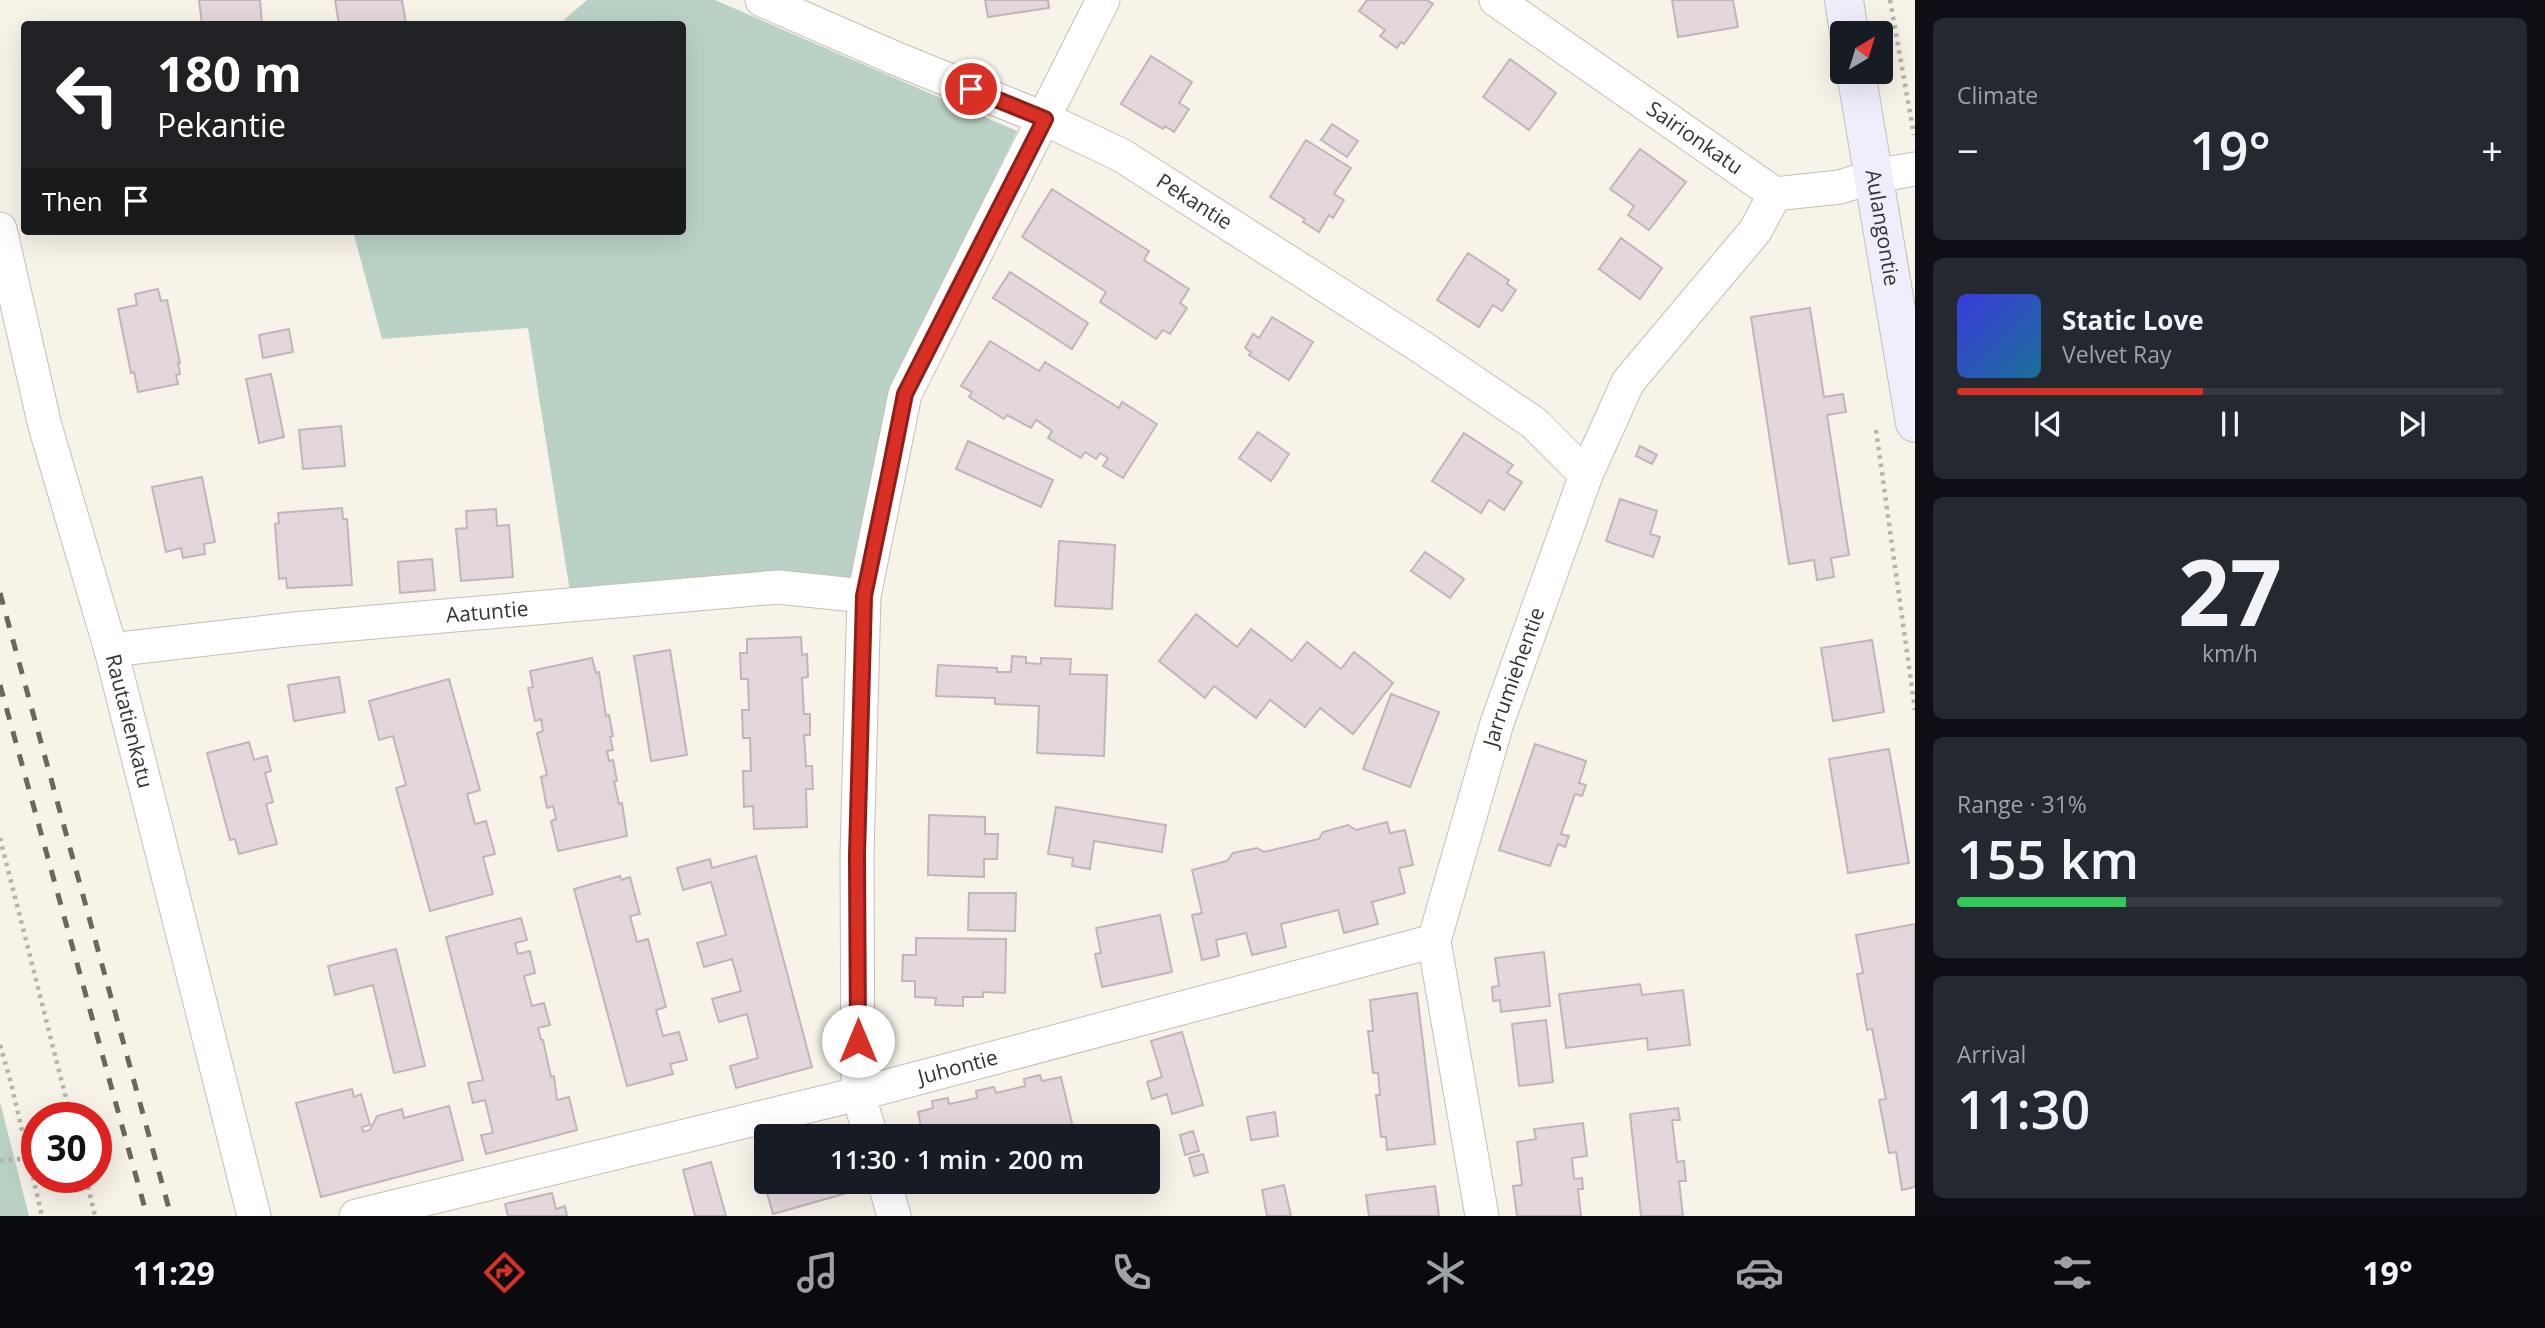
<!DOCTYPE html>
<html lang="en">
<head>
<meta charset="utf-8">
<style>
	:root { --surface:#171b24; --page:#242831; --text:#f1f3f6; --muted:#9ea1a6; --line:#363941; --accent:#d93025 }
	body { margin:0; font-family:"Open Sans",sans-serif; background:var(--page); color:var(--text); height:100vh; display:flex; flex-direction:column; font-size:26px; white-space:nowrap }
	* { box-sizing:border-box; margin:0 }
	p { font-size:23px; color:var(--muted) }
	.icon { flex:none; width:38px; height:38px; fill:none; stroke:currentColor; stroke-width:2; stroke-linecap:round; stroke-linejoin:round }
	.map { position:relative; flex:1; overflow:hidden }
	.panel { display:flex; flex-direction:column; gap:18px; padding:18px; background:#0d0f14; width:630px }
	.panel>* { flex:none }
	.guide { position:absolute; left:21px; top:21px; width:665px; height:214px; border-radius:7px; box-shadow:0 7px 28px #0002; background:#202124; color:#fff; overflow:hidden }
	.needle { width:46px; rotate:38deg }
	.tools { position:absolute; left:1830px; top:21px; display:grid; gap:14px }
	.tools a { display:grid; place-items:center; width:63px; height:63px; border-radius:7px; background:var(--surface); box-shadow:0 7px 28px #0002; font-size:35px }
	.speed { position:absolute; left:21px; top:1102px; display:flex; gap:14px; font-size:35px; font-weight:700; text-align:center }
	.speed>* { display:grid; place-content:center; width:91px; height:91px; border-radius:50%; background:var(--surface); box-shadow:0 7px 28px #0002; line-height:1 }
	.speed .limit { border:10px solid #d22; background:#fff; color:#111 }
	.pin { position:absolute; display:grid; place-items:center; width:60px; height:60px; color:#fff; margin:-30px; border:4px solid #fff; border-radius:50%; box-shadow:0 2px 7px #0007 }
	.me { position:absolute; width:77px; margin:-38px; rotate:0deg; stroke-linejoin:round; filter:drop-shadow(0 0 5px #0008) }
	.turn { display:flex; align-items:center; gap:24px; height:147px; padding:0 21px; font-size:32px }
	.turn .icon { width:91px; height:91px; stroke-width:2.5 }
	.turn b { display:block; font-size:49px; line-height:60px }
	.then { display:flex; align-items:center; height:66px; padding:0 21px; background:#0003; gap:14px; font-size:26px }
	.big { font-size:52px; font-weight:600; line-height:1.1 }
	.panel .tile { flex:1; display:flex; flex-direction:column; justify-content:center; gap:10px; min-width:0; padding:0 24px; border-radius:10px; background:var(--page) }
	.panel .dial { align-items:center; gap:0 }
	.dial b { font-size:91px; line-height:1 }
	.song { display:flex; align-items:center; gap:21px }
	.cover { width:84px; height:84px; border-radius:10px; background:linear-gradient(135deg,hsl(240 70% 55%),hsl(200 70% 35%)) }
	.played { height:7px; border-radius:4px; background:linear-gradient(90deg,var(--accent) 45%,var(--line) 45%) }
	.keys { display:flex; justify-content:space-around; direction:ltr }
	.heat { display:flex; justify-content:space-between; align-items:center; font-size:38px; direction:ltr }
	.charge { height:10px; border-radius:5px; background:linear-gradient(90deg,#34c759 31%,var(--line) 0) }
	.trip { position:absolute; left:754px; top:1124px; width:406px; height:70px; border-radius:7px; background:var(--surface); box-shadow:0 7px 28px #0002; font-weight:600; line-height:70px; text-align:center }
	.tabs { display:flex; height:112px; justify-content:space-around; align-items:center; background:#090b0e; color:var(--muted) }
	.tabs .icon { width:49px; height:49px }
	.tabs .selected { color:var(--accent) }
	.tabs b { font-size:32px; color:var(--text) }
	main { display:flex; flex:1; min-height:0 }
	.map>svg:first-child { display:block }
	.green { fill:#bad2c6 }
	.building { fill:#e3d7db; stroke:#c1b5b9; stroke-width:2 }
	.lines { fill:none; stroke-linecap:round; stroke-linejoin:round }
	.street-casing { stroke:#c3bfb5; stroke-width:35 }
	.secondary-casing { stroke:#c3bfb5; stroke-width:40 }
	.path { stroke:#b7b3ab; stroke-width:4.5; stroke-dasharray:3.5 5; stroke-linecap:butt }
	.street { stroke:#fff; stroke-width:33 }
	.secondary { stroke:#f0eefc; stroke-width:38 }
	.rail { stroke:#6a6761; stroke-width:5; stroke-dasharray:12 12; stroke-linecap:butt }
	.route-casing { stroke:#8d1f18; stroke-width:18 }
	.route { stroke:#d93025; stroke-width:12 }
	.labels { text-anchor:middle; stroke-width:7; stroke-linejoin:round; paint-order:stroke }
	.street-label { font-size:21px; fill:#373531; stroke:#fff }
</style>
</head>
<body>
<main>
<div class="map">
<svg width="1915" height="1216" viewBox="0 0 1915 1216">
	<rect width="100%" height="100%" fill="#f7f3e9"/>
	<g class="green">
		<path d="M 587,0 L 715,0 L 1017,131 L 892,388 L 853,583 L 571,598 L 528,328 L 382,339 L 353,231 L 682,231 L 682,24 L 559,24 Z"/>
		<path d="M 0,1102 L 29,1216 L 0,1216 Z"/>
	</g>
	<g class="building">
		<path d="M 199,0 L 260,0 L 262,24 L 202,24 Z"/>
		<path d="M 335,0 L 402,0 L 406,24 L 339,24 Z"/>
		<path d="M 985,0 L 1048,0 L 1049,8 L 988,17 Z"/>
		<path d="M 1367,0 L 1427,0 L 1433,4 L 1404,44 L 1401,42 L 1397,48 L 1380,36 L 1385,30 L 1359,11 Z"/>
		<path d="M 1672,0 L 1733,0 L 1738,27 L 1678,37 Z"/>
		<path d="M 1151,56 L 1192,82 L 1179,103 L 1189,109 L 1174,132 L 1165,126 L 1163,129 L 1121,104 Z"/>
		<path d="M 1510,59 L 1556,93 L 1529,130 L 1483,97 Z"/>
		<path d="M 1332,124 L 1358,141 L 1347,157 L 1321,140 Z"/>
		<path d="M 1306,140 L 1351,168 L 1334,194 L 1344,200 L 1333,218 L 1329,215 L 1319,232 L 1303,222 L 1305,219 L 1270,197 Z"/>
		<path d="M 1640,149 L 1686,182 L 1649,230 L 1628,215 L 1634,206 L 1610,189 Z"/>
		<path d="M 1052,189 L 1149,251 L 1144,260 L 1189,289 L 1180,303 L 1187,308 L 1170,334 L 1163,330 L 1156,339 L 1100,302 L 1106,292 L 1022,237 Z"/>
		<path d="M 1621,238 L 1662,268 L 1640,299 L 1599,269 Z"/>
		<path d="M 1468,253 L 1509,280 L 1507,284 L 1516,290 L 1502,311 L 1493,305 L 1479,327 L 1437,300 Z"/>
		<path d="M 1010,272 L 1088,323 L 1072,349 L 993,298 Z"/>
		<path d="M 158,289 L 161,301 L 167,300 L 180,363 L 178,363 L 180,374 L 176,375 L 178,384 L 138,392 L 134,372 L 131,373 L 118,309 L 137,305 L 135,294 Z"/>
		<path d="M 1810,308 L 1824,397 L 1843,394 L 1846,412 L 1827,415 L 1849,555 L 1831,558 L 1834,577 L 1817,580 L 1814,560 L 1789,564 L 1751,317 Z"/>
		<path d="M 1272,317 L 1313,342 L 1289,380 L 1249,355 L 1251,352 L 1245,348 L 1253,334 L 1259,338 Z"/>
		<path d="M 289,329 L 293,352 L 263,358 L 259,335 Z"/>
		<path d="M 990,341 L 1039,371 L 1045,362 L 1119,408 L 1122,402 L 1157,424 L 1123,478 L 1103,466 L 1108,458 L 1100,453 L 1096,459 L 1085,452 L 1081,458 L 1048,438 L 1052,431 L 1036,420 L 1031,428 L 1007,415 L 1004,419 L 969,397 L 972,392 L 961,386 Z"/>
		<path d="M 271,374 L 284,437 L 259,443 L 246,379 Z"/>
		<path d="M 341,426 L 345,466 L 303,469 L 299,430 Z"/>
		<path d="M 1258,432 L 1289,454 L 1271,481 L 1239,458 Z"/>
		<path d="M 1464,433 L 1513,465 L 1507,473 L 1522,482 L 1504,510 L 1489,500 L 1481,513 L 1432,481 Z"/>
		<path d="M 968,441 L 1053,480 L 1041,507 L 956,469 Z"/>
		<path d="M 1640,446 L 1657,455 L 1652,464 L 1636,456 Z"/>
		<path d="M 202,477 L 215,542 L 204,544 L 205,554 L 183,558 L 181,548 L 166,552 L 152,487 Z"/>
		<path d="M 1620,499 L 1657,511 L 1650,534 L 1660,537 L 1653,557 L 1606,541 Z"/>
		<path d="M 342,508 L 343,519 L 347,519 L 352,585 L 287,588 L 286,578 L 279,579 L 275,524 L 279,523 L 278,513 Z"/>
		<path d="M 496,509 L 497,526 L 509,525 L 513,577 L 461,581 L 456,529 L 467,528 L 466,511 Z"/>
		<path d="M 1059,541 L 1115,545 L 1112,609 L 1055,606 Z"/>
		<path d="M 1425,552 L 1464,579 L 1450,598 L 1411,571 Z"/>
		<path d="M 432,559 L 435,590 L 400,593 L 398,562 Z"/>
		<path d="M 1196,614 L 1237,647 L 1251,629 L 1292,661 L 1307,642 L 1341,669 L 1354,652 L 1393,683 L 1353,734 L 1320,708 L 1305,727 L 1270,700 L 1256,718 L 1214,686 L 1205,698 L 1159,661 Z"/>
		<path d="M 801,637 L 802,655 L 807,654 L 808,677 L 802,678 L 804,714 L 810,714 L 810,735 L 804,735 L 806,766 L 812,766 L 813,789 L 806,789 L 807,827 L 754,829 L 753,806 L 744,807 L 743,771 L 751,771 L 750,738 L 743,738 L 742,710 L 749,710 L 748,679 L 741,679 L 740,653 L 747,653 L 747,639 Z"/>
		<path d="M 1872,640 L 1884,712 L 1833,721 L 1821,648 Z"/>
		<path d="M 670,650 L 687,755 L 651,761 L 634,656 Z"/>
		<path d="M 1012,656 L 1026,657 L 1026,663 L 1041,664 L 1041,658 L 1071,659 L 1070,674 L 1107,675 L 1104,756 L 1037,753 L 1039,706 L 995,704 L 995,698 L 936,696 L 938,665 L 997,668 L 997,672 L 1011,672 Z"/>
		<path d="M 592,658 L 596,673 L 599,672 L 606,716 L 609,715 L 613,736 L 610,737 L 613,750 L 607,751 L 609,761 L 613,760 L 617,781 L 614,781 L 619,804 L 622,803 L 627,836 L 558,851 L 551,821 L 556,819 L 553,806 L 547,808 L 541,777 L 547,775 L 537,733 L 543,731 L 541,719 L 535,721 L 528,688 L 533,687 L 530,671 Z"/>
		<path d="M 339,677 L 345,712 L 294,721 L 288,685 Z"/>
		<path d="M 449,679 L 480,790 L 467,794 L 475,824 L 486,821 L 495,854 L 483,857 L 493,894 L 430,911 L 396,788 L 406,785 L 393,736 L 379,740 L 369,701 Z"/>
		<path d="M 1391,694 L 1439,712 L 1410,787 L 1363,769 Z"/>
		<path d="M 249,742 L 254,760 L 267,756 L 271,771 L 265,773 L 273,802 L 266,804 L 277,844 L 239,854 L 235,839 L 230,840 L 207,753 Z"/>
		<path d="M 1535,744 L 1586,761 L 1579,783 L 1586,785 L 1582,796 L 1575,794 L 1561,834 L 1569,836 L 1565,847 L 1558,844 L 1550,866 L 1499,850 Z"/>
		<path d="M 1889,749 L 1909,863 L 1848,873 L 1829,759 Z"/>
		<path d="M 1056,807 L 1166,825 L 1162,852 L 1094,841 L 1090,869 L 1072,866 L 1073,858 L 1048,854 Z"/>
		<path d="M 929,815 L 985,817 L 985,834 L 998,834 L 997,859 L 984,859 L 984,877 L 928,875 Z"/>
		<path d="M 1387,822 L 1390,833 L 1405,830 L 1413,865 L 1399,868 L 1405,893 L 1372,902 L 1378,924 L 1344,933 L 1338,910 L 1281,924 L 1286,947 L 1252,955 L 1246,933 L 1216,940 L 1219,956 L 1202,960 L 1192,915 L 1202,913 L 1192,870 L 1227,861 L 1233,853 L 1257,848 L 1264,852 L 1319,839 L 1323,832 L 1348,825 L 1356,830 Z"/>
		<path d="M 756,856 L 812,1067 L 736,1088 L 730,1066 L 758,1058 L 747,1014 L 719,1022 L 712,999 L 741,991 L 732,959 L 704,967 L 697,943 L 726,935 L 711,882 L 683,890 L 677,868 L 710,859 L 712,868 Z"/>
		<path d="M 620,876 L 621,880 L 630,877 L 640,914 L 630,916 L 637,942 L 648,939 L 666,1007 L 656,1010 L 663,1036 L 679,1032 L 687,1060 L 670,1064 L 673,1074 L 627,1086 L 574,889 Z"/>
		<path d="M 969,893 L 1016,893 L 1015,931 L 968,930 Z"/>
		<path d="M 1160,915 L 1172,972 L 1102,987 L 1095,954 L 1101,953 L 1096,928 Z"/>
		<path d="M 521,918 L 527,940 L 515,943 L 518,954 L 530,951 L 535,973 L 524,976 L 532,1006 L 544,1003 L 550,1025 L 538,1028 L 541,1040 L 543,1040 L 551,1077 L 554,1076 L 557,1100 L 569,1097 L 577,1130 L 486,1154 L 481,1135 L 493,1133 L 485,1100 L 473,1103 L 468,1083 L 483,1080 L 446,937 Z"/>
		<path d="M 1915,924 L 1915,1187 L 1902,1190 L 1896,1152 L 1889,1153 L 1879,1100 L 1886,1099 L 1872,1029 L 1867,1030 L 1857,974 L 1863,973 L 1856,935 Z"/>
		<path d="M 916,938 L 1006,939 L 1005,993 L 983,992 L 983,997 L 963,997 L 963,1006 L 935,1005 L 936,998 L 915,997 L 915,981 L 902,981 L 903,955 L 916,955 Z"/>
		<path d="M 396,949 L 425,1066 L 394,1073 L 373,985 L 335,995 L 328,966 Z"/>
		<path d="M 1544,952 L 1550,1006 L 1501,1012 L 1500,1000 L 1493,1001 L 1492,987 L 1499,986 L 1495,958 Z"/>
		<path d="M 1640,984 L 1642,995 L 1683,990 L 1690,1045 L 1648,1050 L 1647,1038 L 1566,1048 L 1559,994 Z"/>
		<path d="M 1417,993 L 1435,1144 L 1387,1150 L 1386,1137 L 1381,1137 L 1376,1095 L 1380,1095 L 1378,1073 L 1373,1073 L 1368,1031 L 1373,1031 L 1370,1000 Z"/>
		<path d="M 1546,1020 L 1553,1082 L 1519,1086 L 1512,1024 Z"/>
		<path d="M 1182,1032 L 1203,1105 L 1172,1114 L 1167,1094 L 1152,1099 L 1147,1082 L 1162,1077 L 1151,1041 Z"/>
		<path d="M 1040,1075 L 1042,1081 L 1061,1077 L 1075,1136 L 923,1136 L 918,1112 L 933,1108 L 932,1101 L 948,1098 L 949,1104 L 977,1098 L 976,1091 L 994,1087 L 996,1093 L 1025,1086 L 1024,1079 Z"/>
		<path d="M 352,1089 L 354,1097 L 361,1094 L 370,1125 L 362,1127 L 363,1132 L 370,1130 L 377,1116 L 402,1109 L 404,1118 L 449,1106 L 463,1160 L 321,1197 L 296,1103 Z"/>
		<path d="M 1678,1108 L 1680,1120 L 1672,1120 L 1677,1162 L 1684,1161 L 1686,1181 L 1679,1181 L 1683,1216 L 1641,1216 L 1630,1114 Z"/>
		<path d="M 1275,1112 L 1278,1136 L 1251,1140 L 1247,1117 Z"/>
		<path d="M 1583,1123 L 1587,1156 L 1572,1158 L 1574,1179 L 1582,1178 L 1583,1189 L 1578,1189 L 1581,1216 L 1517,1216 L 1513,1186 L 1522,1185 L 1517,1142 L 1536,1139 L 1534,1129 Z"/>
		<path d="M 1193,1131 L 1199,1151 L 1185,1155 L 1180,1135 Z"/>
		<path d="M 766,1148 L 766,1181 L 844,1181 L 847,1193 L 773,1214 L 755,1151 Z"/>
		<path d="M 1203,1154 L 1208,1172 L 1194,1176 L 1189,1158 Z"/>
		<path d="M 711,1162 L 726,1216 L 695,1216 L 683,1170 Z"/>
		<path d="M 1284,1185 L 1291,1216 L 1267,1216 L 1262,1190 Z"/>
		<path d="M 1435,1186 L 1439,1216 L 1369,1216 L 1366,1195 Z"/>
		<path d="M 552,1193 L 556,1209 L 565,1206 L 567,1216 L 508,1216 L 505,1204 Z"/>
	</g>
	<g class="lines">
		<g class="street-casing">
			<g id="street">
				<path id="s1" d="M 762,0 L 897,59 L 1045,119 L 1121,155 L 1423,348 L 1534,423 L 1586,475"/>
				<path id="s2" d="M 1496,0 L 1775,194 L 1840,187 L 1874,176 L 1915,169"/>
				<path id="s3" d="M 0,229 L 45,426 L 111,650 L 254,1216"/>
				<path id="s4" d="M 111,650 L 294,629 L 778,587 L 864,596"/>
				<path d="M 871,1136 L 858,1094 L 857,855 L 864,596 L 905,394 L 1103,0"/>
				<path d="M 884,1181 L 894,1216"/>
				<path id="s5" d="M 356,1216 L 858,1094 L 1434,941"/>
				<path id="s6" d="M 1482,1216 L 1434,941 L 1497,723 L 1586,475 L 1628,382 L 1755,231 L 1775,194"/>
			</g>
		</g>
		<g class="secondary-casing">
			<g id="secondary">
				<path d="M 1844,0 L 1849,33"/>
				<path id="s7" d="M 1856,72 L 1915,423"/>
			</g>
		</g>
		<g class="path">
			<path d="M 1890,0 L 1914,135"/>
			<path d="M 1876,430 L 1915,710"/>
			<path d="M 0,838 L 71,1118"/>
			<path d="M 0,1045 L 11,1083 L 42,1216"/>
			<path d="M 0,1161 L 29,1158"/>
			<path d="M 86,1178 L 95,1216"/>
		</g>
		<use href="#street" class="street"/>
		<use href="#secondary" class="secondary"/>
		<g class="rail">
			<path d="M 0,593 L 171,1216"/>
			<path d="M 0,685 L 147,1216"/>
		</g>
	</g>
	<g class="lines">
		<g class="route-casing">
			<path id="route" d="M 858,1041 L 857,855 L 864,596 L 890,470 L 905,394 L 1045,119 L 971,89"/>
		</g>
		<use href="#route" class="route"/>
	</g>
	<g class="labels">
		<g class="street-label">
			<text dy="7" stroke="none"><textPath href="#s2" startOffset="242">Sairionkatu</textPath></text>
			<text dy="7" stroke="none"><textPath href="#s1" startOffset="478">Pekantie</textPath></text>
			<text dy="7" stroke="none"><textPath href="#s7" startOffset="158">Aulangontie</textPath></text>
			<text dy="7" stroke="none"><textPath href="#s4" startOffset="378">Aatuntie</textPath></text>
			<text dy="7" stroke="none"><textPath href="#s6" startOffset="555">Jarrumiehentie</textPath></text>
			<text dy="7" stroke="none"><textPath href="#s3" startOffset="509">Rautatienkatu</textPath></text>
			<text dy="7" stroke="none"><textPath href="#s5" startOffset="620">Juhontie</textPath></text>
		</g>
	</g>
</svg>
<div class="tools">
<a><svg class="needle" viewBox="-14 -14 28 28"><path d="M0-13l5 13h-10z" fill="#e53935"/><path d="M0 13l5-13h-10z" fill="#9ea1a6"/></svg></a>
</div>
<div class="speed"><div class="limit">30</div></div>
<div class="pin" style="left:971px;top:89px;background:#d93025"><svg class="icon" aria-label="arrive" viewBox="0 0 24 24"><path d="M6 21V4h12l-3 4 3 4H6"/></svg></div>
<svg class="me" style="left:858px;top:1041px" viewBox="-20 -20 40 40"><circle r="19" fill="#fff"/><path d="M0-13L10 11 0 6-10 11z" fill="#d93025"/></svg>
<div class="trip">11:30 · 1 min · 200 m</div>
<div class="guide">
<div class="turn"><svg class="icon" aria-label="left" viewBox="0 0 24 24"><path d="M17 20v-9H6M10 6l-5 5 5 5"/></svg><div><b>180 m</b>Pekantie</div></div>
<div class="then">Then<svg class="icon" aria-label="arrive" viewBox="0 0 24 24"><path d="M6 21V4h12l-3 4 3 4H6"/></svg></div>
</div>
</div>
<section class="panel">
<div class="tile"><p>Climate</p>
<div class="heat"><a>−</a><b class="big">19°</b><a>+</a></div>
</div>
<div class="tile">
<div class="song"><i class="cover"></i><div><b>Static Love</b><p>Velvet Ray</p></div></div>
<div class="played"></div>
<div class="keys"><svg class="icon" aria-label="previous" viewBox="0 0 24 24"><path d="M18 5L8 12l10 7zM5 5v14"/></svg><svg class="icon" aria-label="pause" viewBox="0 0 24 24"><path d="M8 5v14M16 5v14"/></svg><svg class="icon" aria-label="next" viewBox="0 0 24 24"><path d="M6 5l10 7-10 7zM19 5v14"/></svg></div>
</div>
<div class="tile dial"><b>27</b><p>km/h</p></div>
<div class="tile"><p>Range · 31%</p><b class="big">155 km</b><div class="charge"></div></div>
<div class="tile"><p>Arrival</p><b class="big">11:30</b></div>
</section>
</main>
<nav class="tabs">
<b>11:29</b>
<svg class="icon selected" aria-label="directions" viewBox="0 0 24 24"><path d="M12 3l9 9-9 9-9-9zM9 14v-3h6M13 9l2 2-2 2"/></svg>
<svg class="icon" aria-label="music" viewBox="0 0 24 24"><path d="M9 18V5l10-2v13"/><circle cx="6" cy="18" r="3"/><circle cx="16" cy="16" r="3"/></svg>
<svg class="icon" aria-label="phone" viewBox="0 0 24 24"><path d="M5 4h4l2 5-3 2q2 4 5 5l2-3 5 2v4C11 20 4 13 5 4z"/></svg>
<svg class="icon" aria-label="climate" viewBox="0 0 24 24"><path d="M12 3v18M4 7l16 10M4 17L20 7"/></svg>
<svg class="icon" aria-label="car" viewBox="0 0 24 24"><path d="M5 17H2v-5l4-1 3-4h7l3 4 3 1v5h-3M9 17h6M6 11h13"/><circle cx="7" cy="17" r="2"/><circle cx="17" cy="17" r="2"/></svg>
<svg class="icon" aria-label="filters" viewBox="0 0 24 24"><path d="M4 7h16M4 17h16"/><circle cx="9" cy="7" r="2"/><circle cx="15" cy="17" r="2"/></svg>
<b>19°</b>
</nav>
</body>
</html>
